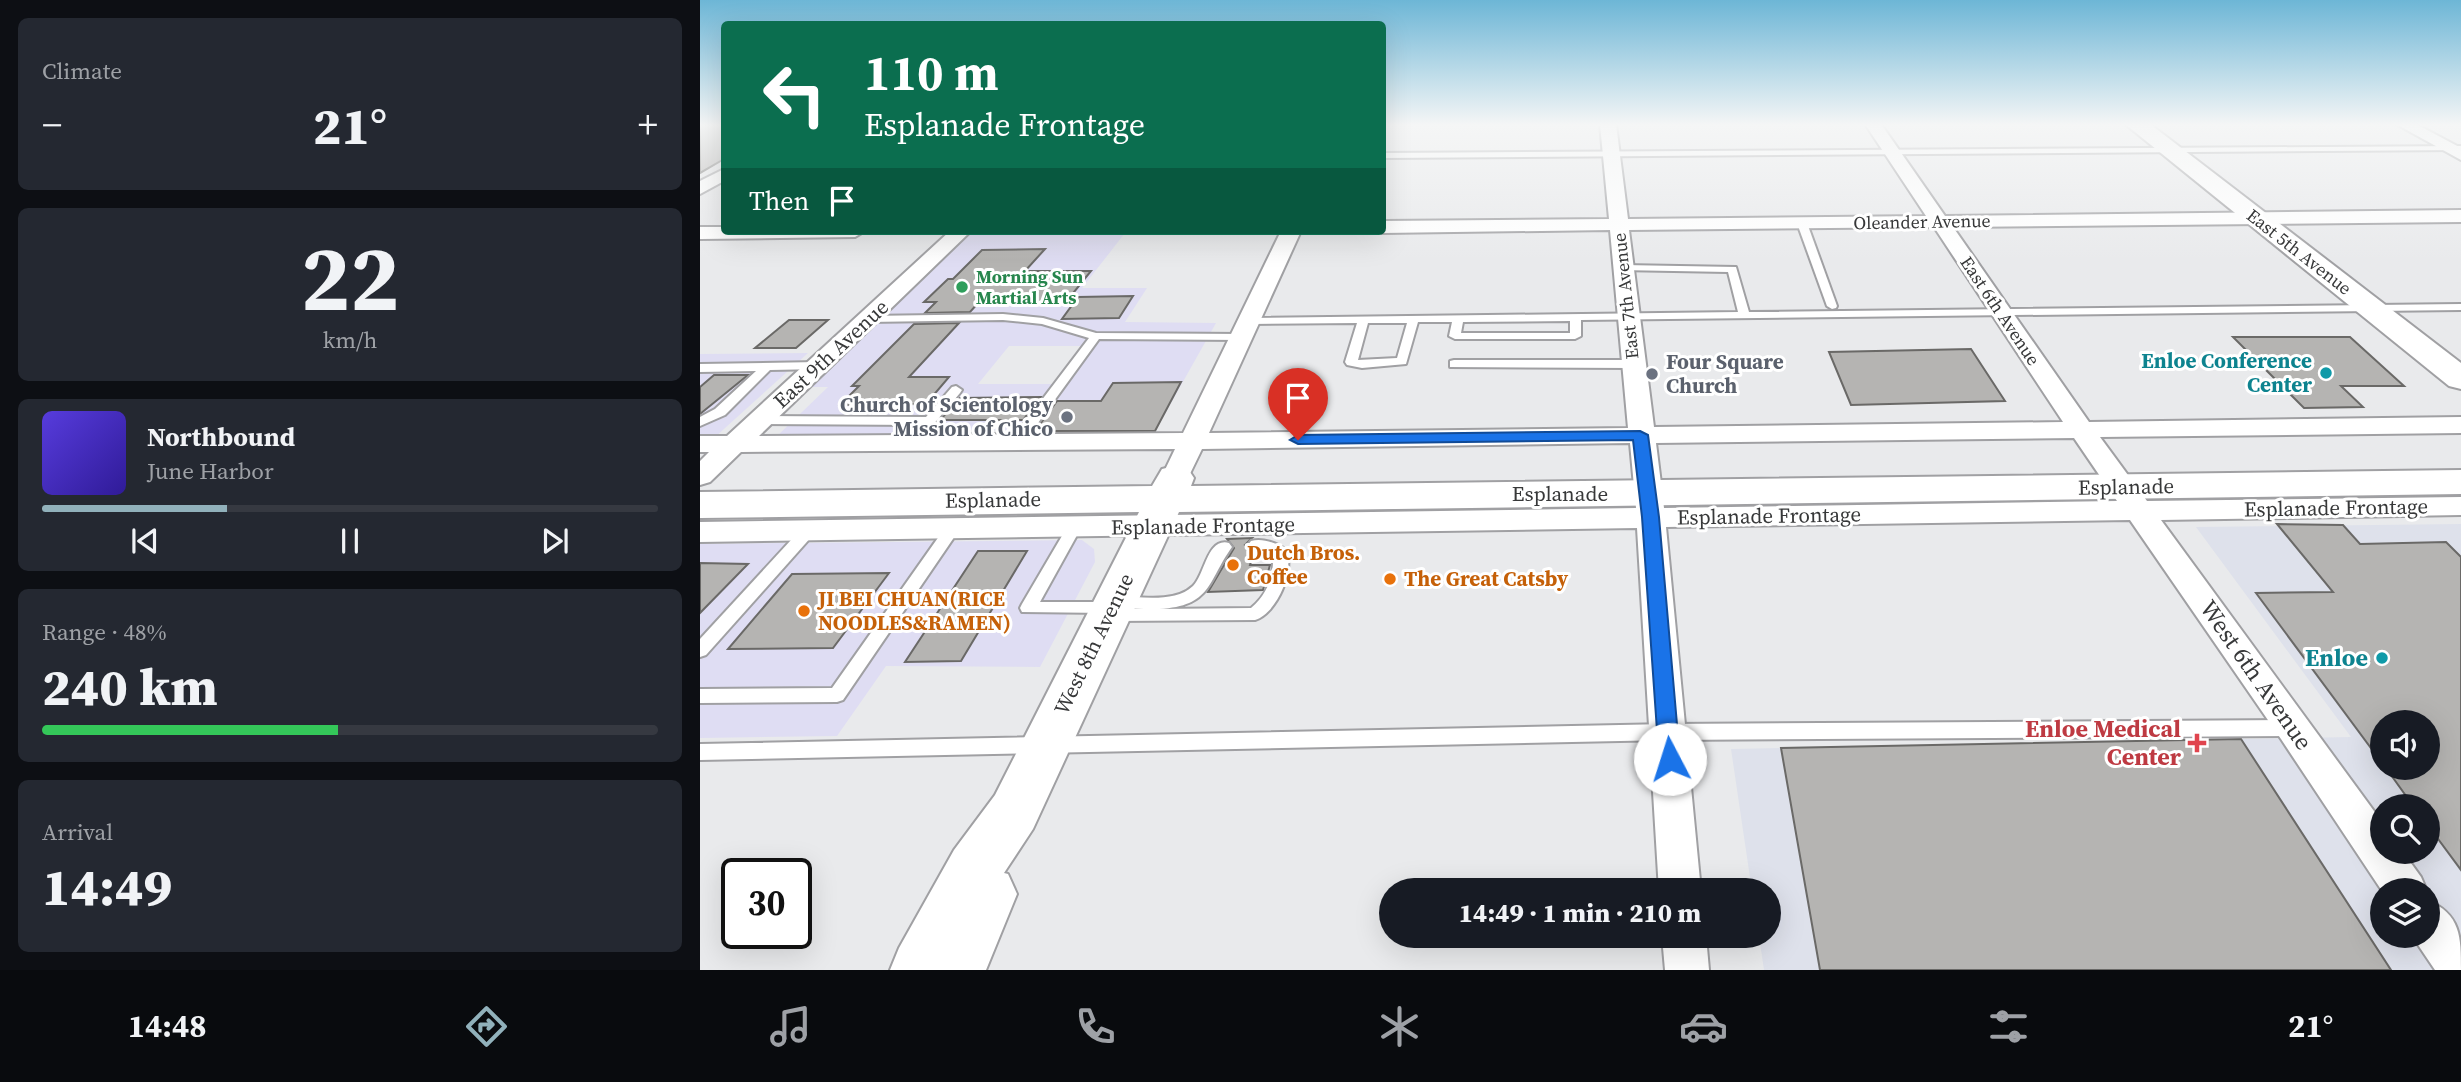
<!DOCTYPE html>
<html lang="en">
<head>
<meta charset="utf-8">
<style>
	:root { --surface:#171b24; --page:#242831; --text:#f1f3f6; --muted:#9ea1a6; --line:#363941; --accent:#91b1bb }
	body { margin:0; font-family:"Source Serif 4",serif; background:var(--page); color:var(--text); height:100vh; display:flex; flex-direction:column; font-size:26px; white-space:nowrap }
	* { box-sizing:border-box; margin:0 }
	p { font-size:23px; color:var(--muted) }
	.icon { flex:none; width:38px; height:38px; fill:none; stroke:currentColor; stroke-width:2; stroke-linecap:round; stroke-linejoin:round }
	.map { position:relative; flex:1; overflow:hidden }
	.details { display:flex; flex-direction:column; gap:18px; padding:18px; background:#0d0f14; width:700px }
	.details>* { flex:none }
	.top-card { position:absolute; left:21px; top:21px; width:665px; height:214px; border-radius:7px; box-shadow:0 7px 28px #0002; background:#0b6e4f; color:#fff; overflow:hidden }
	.buttons { position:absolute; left:1670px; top:710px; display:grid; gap:14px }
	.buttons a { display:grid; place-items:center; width:70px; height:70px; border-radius:50%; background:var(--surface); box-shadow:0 7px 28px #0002; font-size:35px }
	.speed { position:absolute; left:21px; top:858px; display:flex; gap:14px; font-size:35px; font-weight:700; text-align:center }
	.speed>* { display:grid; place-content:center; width:91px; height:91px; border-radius:50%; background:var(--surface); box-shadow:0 7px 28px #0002; line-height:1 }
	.speed .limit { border:4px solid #111; border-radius:10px; background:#fff; color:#111 }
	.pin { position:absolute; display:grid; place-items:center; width:60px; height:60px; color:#fff; margin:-72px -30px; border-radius:50% 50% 50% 0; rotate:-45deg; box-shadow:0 0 7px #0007 }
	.pin .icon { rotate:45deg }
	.me { position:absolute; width:77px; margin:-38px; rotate:355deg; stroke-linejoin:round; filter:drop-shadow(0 0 5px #0008) }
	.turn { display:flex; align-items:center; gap:24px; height:147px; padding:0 28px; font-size:32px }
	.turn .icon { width:91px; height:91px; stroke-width:2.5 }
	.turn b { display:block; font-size:49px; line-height:60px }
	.then { display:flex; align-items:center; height:66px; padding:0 28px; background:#0003; gap:14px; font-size:26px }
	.big { font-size:52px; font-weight:800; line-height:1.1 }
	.details .widget { flex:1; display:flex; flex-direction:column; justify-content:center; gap:10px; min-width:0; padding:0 24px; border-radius:10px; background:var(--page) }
	.details .dial { align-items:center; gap:0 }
	.dial b { font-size:91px; line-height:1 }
	.song { display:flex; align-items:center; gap:21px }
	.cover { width:84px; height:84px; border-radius:10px; background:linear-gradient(135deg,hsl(250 70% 55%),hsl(250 70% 35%)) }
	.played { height:7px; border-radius:4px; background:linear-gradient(90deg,var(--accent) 30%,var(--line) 30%) }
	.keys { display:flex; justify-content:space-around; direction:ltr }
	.heat { display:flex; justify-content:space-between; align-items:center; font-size:38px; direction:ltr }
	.charge { height:10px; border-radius:5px; background:linear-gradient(90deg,#34c759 48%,var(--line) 0) }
	.trip { position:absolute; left:679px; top:878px; width:402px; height:70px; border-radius:35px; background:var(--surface); box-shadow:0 7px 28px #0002; font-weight:800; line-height:70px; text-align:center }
	.tabs { display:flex; height:112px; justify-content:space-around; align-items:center; background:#090b0e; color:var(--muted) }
	.tabs .icon { width:49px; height:49px }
	.tabs .current { color:var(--accent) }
	.tabs b { font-size:32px; color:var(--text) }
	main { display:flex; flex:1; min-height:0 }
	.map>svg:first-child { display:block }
	.commercial { fill:#dfddf3; fill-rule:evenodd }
	.built { fill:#dee1eb; fill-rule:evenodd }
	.building { fill:#b5b4b2; stroke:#6a6967; stroke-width:2 }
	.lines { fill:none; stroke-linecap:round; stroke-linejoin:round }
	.lane-casing { stroke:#a0a0a3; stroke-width:4 }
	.street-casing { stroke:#a0a0a3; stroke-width:4 }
	.secondary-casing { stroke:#a0a0a3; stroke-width:4 }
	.lane { fill:#fff; fill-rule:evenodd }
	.street { fill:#fff; fill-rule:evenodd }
	.secondary { fill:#fff; fill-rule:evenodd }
	.route { fill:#1a73e8; stroke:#114b97; stroke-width:2 }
	.leisure-dot { fill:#2e9e5b; stroke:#fff; stroke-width:2.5 }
	.culture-dot { fill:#0f9aa8; stroke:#fff; stroke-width:2.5 }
	.worship-dot { fill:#6b7280; stroke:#fff; stroke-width:2.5 }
	.food-dot { fill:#e8710a; stroke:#fff; stroke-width:2.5 }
	.health-dot { fill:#e0444e; stroke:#fff; stroke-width:2.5 }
	.labels { text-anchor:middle; stroke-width:6; stroke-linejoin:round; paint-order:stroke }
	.far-street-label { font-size:18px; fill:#373839; stroke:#fff }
	.far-leisure-label { font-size:18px; font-weight:bold; fill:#27864d; stroke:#fff; text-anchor:start }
	.street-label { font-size:21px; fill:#373839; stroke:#fff }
	.culture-label { font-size:21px; font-weight:bold; fill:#0d838f; stroke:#fff; text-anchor:end }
	.worship-label { font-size:21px; font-weight:bold; fill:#5b616d; stroke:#fff; text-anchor:start }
	.food-label { font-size:21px; font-weight:bold; fill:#c56008; stroke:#fff; text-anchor:start }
	.near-culture-label { font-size:24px; font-weight:bold; fill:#0d838f; stroke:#fff; text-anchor:end }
	.near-street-label { font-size:24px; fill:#373839; stroke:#fff }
	.near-health-label { font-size:24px; font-weight:bold; fill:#be3a42; stroke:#fff; text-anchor:end }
</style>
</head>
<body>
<main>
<section class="details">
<div class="widget"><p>Climate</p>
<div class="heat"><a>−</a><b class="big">21°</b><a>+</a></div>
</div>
<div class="widget dial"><b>22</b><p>km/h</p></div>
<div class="widget">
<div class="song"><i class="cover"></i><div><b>Northbound</b><p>June Harbor</p></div></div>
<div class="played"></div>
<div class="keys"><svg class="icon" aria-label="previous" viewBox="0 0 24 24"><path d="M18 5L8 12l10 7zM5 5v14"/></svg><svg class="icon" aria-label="pause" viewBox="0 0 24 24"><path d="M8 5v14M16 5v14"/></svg><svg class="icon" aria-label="next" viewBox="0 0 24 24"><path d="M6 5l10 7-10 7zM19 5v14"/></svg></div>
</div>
<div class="widget"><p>Range · 48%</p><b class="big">240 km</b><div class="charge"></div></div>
<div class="widget"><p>Arrival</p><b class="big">14:49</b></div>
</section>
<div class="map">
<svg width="1761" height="970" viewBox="0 0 1761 970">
	<rect width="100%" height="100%" fill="#e9eaec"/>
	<g class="commercial">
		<path d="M 425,233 L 382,288 L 447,288 L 425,322 L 516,323 L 453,435 L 322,436 L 326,430 L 214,430 L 208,437 L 75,438 L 128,387 L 107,387 L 269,234 ZM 309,346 L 388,346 L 361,384 L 278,384 Z"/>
		<path d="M 108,353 L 14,438 L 0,438 L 0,354 Z"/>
		<path d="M 382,540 L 394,549 L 395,562 L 340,667 L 186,666 L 137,736 L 0,738 L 0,544 Z"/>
	</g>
	<path class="built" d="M 1761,524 L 1761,970 L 1064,970 L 1059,936 L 1069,936 L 1069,891 L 1052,891 L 1031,749 L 1651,737 L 1496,527 ZM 1682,723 L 1727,723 L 1727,768 L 1682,768 ZM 1682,807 L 1727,807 L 1727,852 L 1682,852 ZM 1682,891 L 1727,891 L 1727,936 L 1682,936 Z"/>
	<g class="building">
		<path d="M 0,124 L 24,124 L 24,159 L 0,173 Z"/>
		<path d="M 345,249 L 325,271 L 391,271 L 366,302 L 279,302 L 270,312 L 225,313 L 236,302 L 224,302 L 248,279 L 253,279 L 282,250 Z"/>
		<path d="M 433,296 L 419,318 L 362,319 L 378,297 Z"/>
		<path d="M 89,320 L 128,320 L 96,348 L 55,348 Z"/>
		<path d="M 259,323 L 209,377 L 249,377 L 226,404 L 140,405 L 159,386 L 152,386 L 214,324 Z"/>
		<path d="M 1533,337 L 1650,337 L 1704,386 L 1641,386 L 1663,407 L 1604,408 Z"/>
		<path d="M 1271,349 L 1305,401 L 1151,405 L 1129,352 Z"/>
		<path d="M 14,375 L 48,375 L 0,414 L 0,387 Z"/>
		<path d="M 481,382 L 455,431 L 335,431 L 357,401 L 401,401 L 413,383 Z"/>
		<path d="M 341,397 L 323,420 L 240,420 L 260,398 Z"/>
		<path d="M 1577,524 L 1643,525 L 1660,544 L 1746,542 L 1761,557 L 1761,870 L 1727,824 L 1727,807 L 1714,807 L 1686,768 L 1727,768 L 1727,723 L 1682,723 L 1682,763 L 1556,593 L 1633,592 Z"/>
		<path d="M 552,538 L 545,545 L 554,552 L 550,565 L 570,565 L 563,590 L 508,592 L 534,548 L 527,539 Z"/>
		<path d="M 278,551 L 327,551 L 261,661 L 205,662 Z"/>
		<path d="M 0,563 L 48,564 L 0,613 Z"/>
		<path d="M 189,573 L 133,648 L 28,649 L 92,574 Z"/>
		<path d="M 1541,739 L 1691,970 L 1120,970 L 1081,748 Z"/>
	</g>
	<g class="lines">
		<g class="lane-casing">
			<g id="lane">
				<path d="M 1761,146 L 1761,150 L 682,158 L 682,153 Z"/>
				<path d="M 1099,221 L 1107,223 L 1137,306 L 1136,308 L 1132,309 L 1127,306 L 1097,223 Z"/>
				<path d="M 923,265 L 1036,267 L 1049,312 L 1761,304 L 1761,310 L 881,320 L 881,336 L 875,339 L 755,339 L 749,336 L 752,322 L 718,322 L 706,364 L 662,368 L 647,365 L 645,362 L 657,323 L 549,324 L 543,321 L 549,318 L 1038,312 L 1028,272 L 919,270 L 918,268 ZM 870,321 L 870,333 L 761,333 L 763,322 ZM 668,323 L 707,323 L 697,358 L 658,360 Z"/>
				<path d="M 303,314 L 343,318 L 396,333 L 542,334 L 548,337 L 542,340 L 399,339 L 322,445 L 317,446 L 310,442 L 389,338 L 342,324 L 303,320 L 168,322 L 162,319 L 168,316 Z"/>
				<path d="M 754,360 L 933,360 L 939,364 L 933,368 L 750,367 L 750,361 Z"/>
				<path d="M 118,362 L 122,363 L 124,366 L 122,369 L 70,370 L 25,415 L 0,426 L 0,417 L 15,409 L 56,371 L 0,372 L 0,364 Z"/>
				<path d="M 256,386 L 262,390 L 260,393 L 215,446 L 210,447 L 203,443 L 219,425 L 60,424 L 54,420 L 60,416 L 226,417 L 252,387 Z"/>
				<path d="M 374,523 L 381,528 L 340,602 L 410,602 L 412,598 L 418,596 C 441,597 475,603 493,586 C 505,575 507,537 529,543 L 532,547 C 507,582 512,606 459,609 L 551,608 C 567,595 574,576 573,556 L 569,552 L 551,549 L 548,545 L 551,541 C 563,538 577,543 586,550 C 595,571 577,613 555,620 L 414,621 L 408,619 L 407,613 L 322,612 L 320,608 L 322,604 L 369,524 ZM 415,607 L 418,608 L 444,609 L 414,609 Z"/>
				<path d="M 252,524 L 257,525 L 259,529 L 257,533 L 143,700 L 137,702 L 0,703 L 0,689 L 132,688 L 247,525 Z"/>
				<path d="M 108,526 L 113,527 L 115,531 L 113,535 L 6,655 L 0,657 L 0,639 L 103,527 Z"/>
				<path d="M 1591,720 L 1597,723 L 1600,728 L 1597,733 L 1591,736 L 968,740 L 0,760 L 0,744 L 968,724 Z"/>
			</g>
		</g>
		<g class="street-casing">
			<g id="street">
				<path d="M 900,124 L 916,124 L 928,219 L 1226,216 L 1165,124 L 1181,124 L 1245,216 L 1761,210 L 1761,222 L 1253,227 L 1389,422 L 1761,417 L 1761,433 L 1400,437 L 1447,501 L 1761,497 L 1761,515 L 1461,520 L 1682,822 L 1682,852 L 1703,852 L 1721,877 L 1727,891 L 1682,891 L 1581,739 L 1430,520 L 966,527 L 1001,891 L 959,891 L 937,528 L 0,542 L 0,522 L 936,508 L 930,443 L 502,449 L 486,482 L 476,485 L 466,482 L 462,476 L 475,449 L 41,452 L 10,482 L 0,485 L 0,461 L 9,452 L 0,452 L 0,436 L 27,436 L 250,231 L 271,231 L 59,436 L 483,433 L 581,231 L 601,231 L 509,433 L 928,428 L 910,230 L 682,233 L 675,231 L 682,231 L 682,221 L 909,219 ZM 1234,227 L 1363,422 L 954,427 L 929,230 ZM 1374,438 L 1417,501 L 964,508 L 956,443 Z"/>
				<path d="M 1696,124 L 1716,124 L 1761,148 L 1761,160 Z"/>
				<path d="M 24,169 L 24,181 L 0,194 L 0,181 Z"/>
				<path d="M 0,227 L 24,227 L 24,231 L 165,231 L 155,237 L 0,239 Z"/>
				<path d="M 1727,900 C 1761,914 1761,937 1761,970 L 1735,970 L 1712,936 L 1727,936 Z"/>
				<path d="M 962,936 L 1006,936 L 1009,970 L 965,970 Z"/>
			</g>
		</g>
		<g class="secondary-casing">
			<g id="secondary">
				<path d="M 1425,124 L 1450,124 L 1761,363 L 1761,389 L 1749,386 Z"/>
				<path d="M 475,466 L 488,469 L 494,478 L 491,486 L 1761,470 L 1761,494 L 479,512 L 333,829 L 304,873 L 308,874 L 317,894 L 286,970 L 190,970 L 199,948 L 254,850 L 295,795 L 439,512 L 0,518 L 0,492 L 452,486 L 462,469 Z"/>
			</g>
		</g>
		<use href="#lane" class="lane"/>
		<use href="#street" class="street"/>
		<use href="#secondary" class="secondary"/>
	</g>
	<linearGradient id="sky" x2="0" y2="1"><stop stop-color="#6db6d6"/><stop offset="0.48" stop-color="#f5f6f6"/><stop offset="1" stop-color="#f5f6f6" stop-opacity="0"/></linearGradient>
	<rect width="1761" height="260" fill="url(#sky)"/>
	<path class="route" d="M 940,431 L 948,435 L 959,517 L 980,759 L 977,765 L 970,768 L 962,765 L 959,759 L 942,517 L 933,440 L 598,444 L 590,440 L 598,435 Z"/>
	<circle class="leisure-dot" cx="262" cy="287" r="7"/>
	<g class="culture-dot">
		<circle cx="1626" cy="373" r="7"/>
		<circle cx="1682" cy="658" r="7"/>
	</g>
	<g class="worship-dot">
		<circle cx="952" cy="374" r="7"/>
		<circle cx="367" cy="417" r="7"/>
	</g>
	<g class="food-dot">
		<circle cx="533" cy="565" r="7"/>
		<circle cx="690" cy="579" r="7"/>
		<circle cx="104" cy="611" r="7"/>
	</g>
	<path class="health-dot" d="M1493.5 732.5h7v7h7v7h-7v7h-7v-7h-7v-7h7z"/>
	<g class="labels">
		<g class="far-street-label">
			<text transform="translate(1222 222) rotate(-1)" y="6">Oleander Avenue</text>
			<text transform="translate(1599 252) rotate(38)" y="6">East 5th Avenue</text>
			<text transform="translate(926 296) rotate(-96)" y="6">East 7th Avenue</text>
			<text transform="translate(1300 311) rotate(56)" y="6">East 6th Avenue</text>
		</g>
		<g class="far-leisure-label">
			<text x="276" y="283">Morning Sun<tspan x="276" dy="21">Martial Arts</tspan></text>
		</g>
		<g class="street-label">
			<text transform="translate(131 354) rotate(-43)" y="7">East 9th Avenue</text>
			<text transform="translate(1426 487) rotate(-1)" y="7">Esplanade</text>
			<text x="860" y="501">Esplanade</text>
			<text transform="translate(293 500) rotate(-1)" y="7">Esplanade</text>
			<text transform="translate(1636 508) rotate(-1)" y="7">Esplanade Frontage</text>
			<text transform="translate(1069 516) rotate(-1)" y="7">Esplanade Frontage</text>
			<text transform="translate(503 526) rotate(-1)" y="7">Esplanade Frontage</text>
			<text transform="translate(394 644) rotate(-64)" y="7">West 8th Avenue</text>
		</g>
		<g class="culture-label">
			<text x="1612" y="368">Enloe Conference<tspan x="1612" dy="24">Center</tspan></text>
		</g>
		<g class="worship-label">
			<text x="966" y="369">Four Square<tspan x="966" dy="24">Church</tspan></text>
			<text x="353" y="412" text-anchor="end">Church of Scientology<tspan x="353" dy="24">Mission of Chico</tspan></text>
		</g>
		<g class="food-label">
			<text x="547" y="560">Dutch Bros.<tspan x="547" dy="24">Coffee</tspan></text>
			<text x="704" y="586">The Great Catsby</text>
			<text x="118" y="606">JI BEI CHUAN(RICE<tspan x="118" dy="24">NOODLES&amp;RAMEN)</tspan></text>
		</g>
		<g class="near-culture-label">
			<text x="1668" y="666">Enloe</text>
		</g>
		<g class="near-street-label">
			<text transform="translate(1556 675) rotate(55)" y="8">West 6th Avenue</text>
		</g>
		<g class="near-health-label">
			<text x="1481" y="737">Enloe Medical<tspan x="1481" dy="28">Center</tspan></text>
		</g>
	</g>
</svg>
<div class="buttons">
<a><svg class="icon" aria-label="sound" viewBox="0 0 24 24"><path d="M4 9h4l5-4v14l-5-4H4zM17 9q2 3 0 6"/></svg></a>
<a><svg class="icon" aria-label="search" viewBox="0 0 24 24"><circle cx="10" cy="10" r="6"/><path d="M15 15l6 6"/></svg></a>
<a><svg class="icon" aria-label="layers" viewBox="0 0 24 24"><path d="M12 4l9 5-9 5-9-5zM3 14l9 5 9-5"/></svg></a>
</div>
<div class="speed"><div class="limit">30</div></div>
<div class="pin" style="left:598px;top:440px;background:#d93025"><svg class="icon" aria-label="arrive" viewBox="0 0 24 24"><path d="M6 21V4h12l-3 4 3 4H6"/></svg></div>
<svg class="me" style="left:970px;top:759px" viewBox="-20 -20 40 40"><circle r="19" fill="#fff"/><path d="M0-13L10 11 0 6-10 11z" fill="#1a73e8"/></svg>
<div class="trip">14:49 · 1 min · 210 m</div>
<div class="top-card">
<div class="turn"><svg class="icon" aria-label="left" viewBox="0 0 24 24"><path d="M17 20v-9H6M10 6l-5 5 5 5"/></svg><div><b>110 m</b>Esplanade Frontage</div></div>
<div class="then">Then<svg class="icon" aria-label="arrive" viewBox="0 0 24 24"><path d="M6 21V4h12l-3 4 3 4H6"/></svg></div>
</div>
</div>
</main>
<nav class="tabs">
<b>14:48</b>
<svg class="icon current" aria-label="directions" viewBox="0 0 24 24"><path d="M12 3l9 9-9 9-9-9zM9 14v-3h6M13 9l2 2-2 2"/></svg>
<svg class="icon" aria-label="music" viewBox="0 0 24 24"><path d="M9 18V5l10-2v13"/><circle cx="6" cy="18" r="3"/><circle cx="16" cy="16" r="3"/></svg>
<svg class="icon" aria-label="phone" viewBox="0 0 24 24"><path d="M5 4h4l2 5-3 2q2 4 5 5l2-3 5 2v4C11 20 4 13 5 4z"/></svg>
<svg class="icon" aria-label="climate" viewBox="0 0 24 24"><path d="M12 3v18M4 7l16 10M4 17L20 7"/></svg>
<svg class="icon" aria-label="car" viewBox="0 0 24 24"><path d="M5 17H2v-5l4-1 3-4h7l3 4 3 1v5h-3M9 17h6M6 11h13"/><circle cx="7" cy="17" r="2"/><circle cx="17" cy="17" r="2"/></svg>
<svg class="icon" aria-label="filters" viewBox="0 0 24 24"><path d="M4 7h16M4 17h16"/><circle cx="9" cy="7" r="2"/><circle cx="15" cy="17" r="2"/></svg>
<b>21°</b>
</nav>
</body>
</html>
